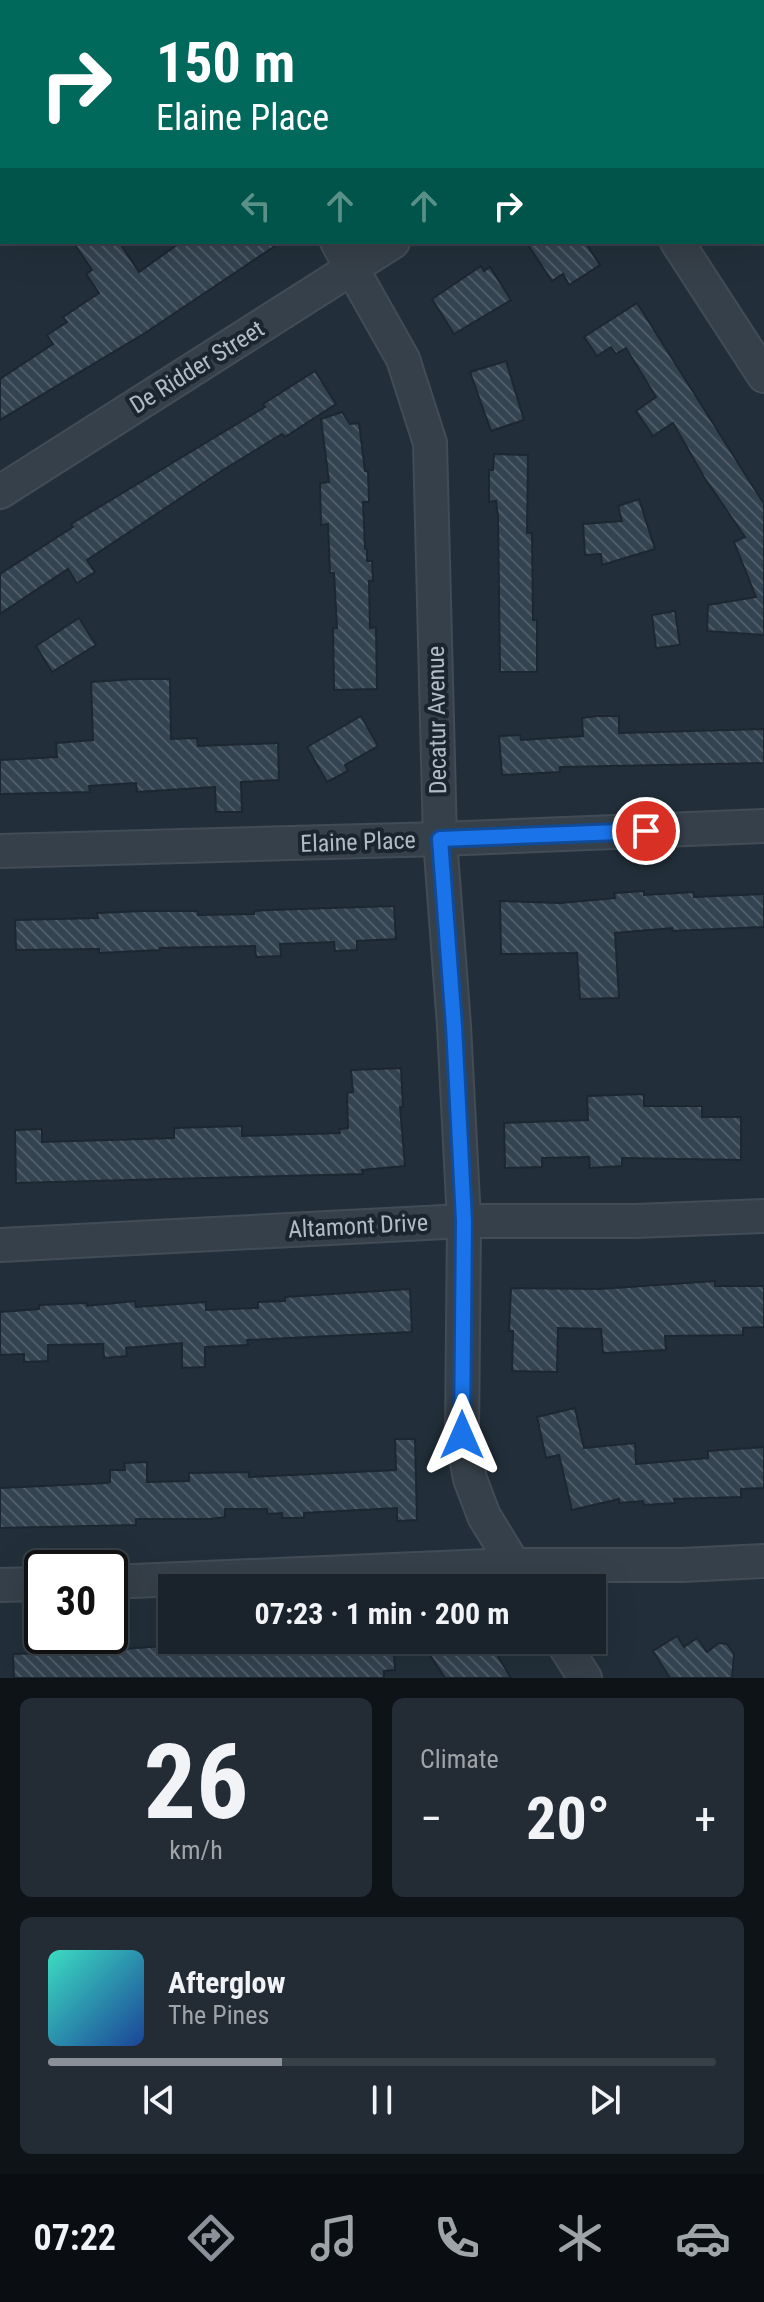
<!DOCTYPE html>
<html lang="en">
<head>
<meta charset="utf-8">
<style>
	:root { --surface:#1a232c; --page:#232b34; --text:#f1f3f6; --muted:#9fa4a9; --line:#384048; --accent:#8c9099 }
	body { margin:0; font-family:"Roboto Condensed",sans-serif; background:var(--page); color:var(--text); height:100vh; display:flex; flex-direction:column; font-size:30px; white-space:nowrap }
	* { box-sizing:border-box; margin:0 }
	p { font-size:26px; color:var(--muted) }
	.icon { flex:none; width:44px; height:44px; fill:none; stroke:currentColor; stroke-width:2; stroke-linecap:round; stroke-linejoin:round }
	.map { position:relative; height:1678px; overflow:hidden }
	.side { display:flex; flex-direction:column; gap:20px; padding:20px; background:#0e1318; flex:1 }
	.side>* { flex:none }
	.guide { position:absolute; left:0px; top:0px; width:764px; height:244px; box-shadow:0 8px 32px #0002,0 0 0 2px var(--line); background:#00695c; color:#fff; overflow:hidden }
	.speed { position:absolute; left:24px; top:1550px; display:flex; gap:16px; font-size:40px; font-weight:700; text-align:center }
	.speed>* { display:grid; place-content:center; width:104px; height:104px; border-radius:50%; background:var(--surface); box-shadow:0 8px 32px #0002,0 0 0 2px var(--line); line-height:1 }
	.speed .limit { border:4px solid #111; border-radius:12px; background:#fff; color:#111 }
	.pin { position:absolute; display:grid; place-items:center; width:68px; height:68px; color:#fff; margin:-34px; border:4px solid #fff; border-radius:50%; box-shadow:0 2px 8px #0007 }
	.me { position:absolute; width:88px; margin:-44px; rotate:0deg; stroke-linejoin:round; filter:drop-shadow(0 0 6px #0008) }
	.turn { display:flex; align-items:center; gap:28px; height:168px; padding:0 24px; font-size:36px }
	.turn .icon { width:104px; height:104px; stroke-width:2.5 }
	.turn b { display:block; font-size:56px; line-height:68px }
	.lanes { display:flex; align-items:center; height:76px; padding:0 24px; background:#0003; justify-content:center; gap:40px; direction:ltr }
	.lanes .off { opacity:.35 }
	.big { font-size:60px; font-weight:700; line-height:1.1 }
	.side .widget { flex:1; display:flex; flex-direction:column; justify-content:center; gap:12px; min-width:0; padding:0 28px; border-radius:12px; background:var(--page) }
	.side .dial { align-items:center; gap:0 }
	.dial b { font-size:104px; line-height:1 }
	.song { display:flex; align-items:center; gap:24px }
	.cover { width:96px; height:96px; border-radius:12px; background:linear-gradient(135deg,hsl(170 70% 55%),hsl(220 70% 35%)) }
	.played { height:8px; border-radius:4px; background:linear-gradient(90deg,var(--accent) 35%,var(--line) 35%) }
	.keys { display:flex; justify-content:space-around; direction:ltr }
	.heat { display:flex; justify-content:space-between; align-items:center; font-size:44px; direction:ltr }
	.side .tiles { flex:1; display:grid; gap:20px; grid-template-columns:1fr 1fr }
	.widget:last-child { grid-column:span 2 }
	.trip { position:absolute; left:158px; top:1574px; width:448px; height:80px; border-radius:0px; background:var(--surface); box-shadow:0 8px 32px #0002,0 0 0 2px var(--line); font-weight:700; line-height:80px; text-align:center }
	.tabs { display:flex; height:128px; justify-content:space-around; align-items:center; background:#0a0e12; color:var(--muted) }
	.tabs .icon { width:56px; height:56px }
	.tabs .selected { color:var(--accent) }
	.tabs b { font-size:36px; color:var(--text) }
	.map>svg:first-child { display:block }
	.building { fill:url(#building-back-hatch); stroke:#1d2731; stroke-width:2 }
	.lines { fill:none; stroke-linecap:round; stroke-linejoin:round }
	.street-casing { stroke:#424c56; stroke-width:36 }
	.street { stroke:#36404a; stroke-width:32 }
	.route-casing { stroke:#114b97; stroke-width:20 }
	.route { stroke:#1a73e8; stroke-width:14 }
	.labels { text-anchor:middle; stroke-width:8; stroke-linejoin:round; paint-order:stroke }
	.street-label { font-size:24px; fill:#b1bbc6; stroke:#1b252f }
</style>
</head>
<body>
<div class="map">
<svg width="764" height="1678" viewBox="0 0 764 1678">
	<defs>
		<pattern id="building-back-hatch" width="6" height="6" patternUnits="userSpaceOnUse" patternTransform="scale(2)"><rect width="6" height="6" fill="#344350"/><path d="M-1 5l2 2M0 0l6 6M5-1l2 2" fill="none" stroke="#4f5c68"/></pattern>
	</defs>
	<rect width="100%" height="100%" fill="#222f3a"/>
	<g class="building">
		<path d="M 73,242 L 119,242 L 139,272 L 181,242 L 281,242 L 145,333 L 0,420 L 0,379 L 53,344 L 47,335 L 67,322 L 63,317 L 99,293 L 86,274 L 92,270 Z"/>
		<path d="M 526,242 L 585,242 L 600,265 L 569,285 L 563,274 L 552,281 Z"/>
		<path d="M 481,266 L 484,271 L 490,267 L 511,300 L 454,334 L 432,299 Z"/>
		<path d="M 637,303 L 764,504 L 764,635 L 707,631 L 708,605 L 756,597 L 734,542 L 745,537 L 704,477 L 673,423 L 653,436 L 636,411 L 656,397 L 626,348 L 616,354 L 611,347 L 597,356 L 584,337 Z"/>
		<path d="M 506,361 L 524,420 L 491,431 L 470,372 Z"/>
		<path d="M 315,371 L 336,404 L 285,437 L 282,434 L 223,470 L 87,560 L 95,572 L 77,583 L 68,569 L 0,614 L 0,574 L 73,527 L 71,524 L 265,407 L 263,404 Z"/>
		<path d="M 342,412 L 350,424 L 359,423 L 365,471 L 368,471 L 369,502 L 363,502 L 365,549 L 367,549 L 367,561 L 372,561 L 373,581 L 369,581 L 370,628 L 376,627 L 377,689 L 334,690 L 333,628 L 337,628 L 334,573 L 330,573 L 328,524 L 321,525 L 320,483 L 329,482 L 321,419 Z"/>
		<path d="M 494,454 L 528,455 L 527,533 L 532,533 L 533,620 L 537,620 L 537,672 L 500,672 L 498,516 L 496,501 L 489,502 L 489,470 L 493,470 Z"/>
		<path d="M 639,499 L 655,549 L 602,565 L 601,554 L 585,555 L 583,524 L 622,521 L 618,506 Z"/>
		<path d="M 675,611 L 680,645 L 656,648 L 652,615 Z"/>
		<path d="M 79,618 L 96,645 L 52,672 L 36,646 Z"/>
		<path d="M 134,679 L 170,679 L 171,739 L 197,738 L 198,746 L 278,743 L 279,780 L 241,782 L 242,812 L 216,812 L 215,787 L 137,792 L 136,783 L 89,786 L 90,792 L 0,794 L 0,760 L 57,757 L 56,743 L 93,740 L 91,682 Z"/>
		<path d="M 361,716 L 378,746 L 345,765 L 348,771 L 327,782 L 307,747 Z"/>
		<path d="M 597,716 L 619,716 L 619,733 L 764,729 L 764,763 L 560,767 L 560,772 L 502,775 L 499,736 L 520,735 L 521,740 L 583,736 L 582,718 Z"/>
		<path d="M 644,891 L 644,895 L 694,892 L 694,897 L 764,894 L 764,927 L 672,931 L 672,928 L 615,933 L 619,998 L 580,999 L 577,953 L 501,954 L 500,901 L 560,903 L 615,898 L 614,893 Z"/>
		<path d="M 394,906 L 396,939 L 357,941 L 357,950 L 335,951 L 334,942 L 280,944 L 281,956 L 256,957 L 255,946 L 160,948 L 160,950 L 99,953 L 99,949 L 16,950 L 15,920 L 98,918 L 97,913 L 143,911 L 198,911 L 198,915 L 254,914 L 254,911 L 268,910 Z"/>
		<path d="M 401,1068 L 403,1107 L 400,1107 L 405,1166 L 362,1170 L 363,1174 L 16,1183 L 15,1130 L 42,1129 L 42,1142 L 174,1138 L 174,1128 L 242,1126 L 242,1136 L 340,1133 L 339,1129 L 348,1128 L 347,1093 L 353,1092 L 351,1070 Z"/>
		<path d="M 644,1094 L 644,1106 L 702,1106 L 702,1117 L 741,1117 L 741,1160 L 622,1158 L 622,1166 L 590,1168 L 589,1157 L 542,1158 L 542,1167 L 505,1168 L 504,1123 L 588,1120 L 587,1096 Z"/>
		<path d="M 715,1281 L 715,1286 L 764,1286 L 764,1327 L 743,1328 L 743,1335 L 665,1336 L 666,1350 L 603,1353 L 601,1329 L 558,1328 L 557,1372 L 512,1371 L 513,1331 L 509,1331 L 511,1288 L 599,1289 Z"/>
		<path d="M 410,1289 L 412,1332 L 247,1340 L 248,1345 L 205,1347 L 205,1367 L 182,1368 L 182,1343 L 126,1348 L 127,1356 L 104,1358 L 103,1344 L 48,1345 L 48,1361 L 24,1362 L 24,1354 L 0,1355 L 0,1312 L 39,1309 L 39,1305 L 87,1303 L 87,1306 L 135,1301 L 136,1307 L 206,1302 L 206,1310 L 258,1308 L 258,1302 L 285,1301 L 285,1297 Z"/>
		<path d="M 575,1408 L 584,1448 L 635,1443 L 636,1464 L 708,1458 L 708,1451 L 764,1447 L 764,1488 L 741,1489 L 741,1497 L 674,1499 L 675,1503 L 644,1505 L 643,1501 L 619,1503 L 619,1499 L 572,1510 L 559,1455 L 546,1458 L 537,1417 Z"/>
		<path d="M 395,1439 L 415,1439 L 417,1520 L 397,1521 L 397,1508 L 304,1513 L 304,1518 L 282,1518 L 282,1513 L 267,1514 L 267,1509 L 225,1509 L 225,1517 L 210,1519 L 136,1519 L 136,1525 L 0,1528 L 0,1488 L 107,1483 L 110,1482 L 110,1470 L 125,1470 L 124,1463 L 147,1462 L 147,1482 L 189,1481 L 189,1473 L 249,1472 L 249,1477 L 396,1470 Z"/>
		<path d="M 677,1636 L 684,1647 L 697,1638 L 707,1652 L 719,1643 L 727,1644 L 734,1654 L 732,1678 L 670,1678 L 653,1651 Z"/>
		<path d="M 328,1640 L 393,1640 L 395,1670 L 384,1671 L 384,1678 L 14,1678 L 13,1654 L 41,1653 L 40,1647 L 80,1646 L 80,1652 L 192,1644 L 193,1649 L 208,1648 L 208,1651 L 250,1648 L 250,1642 L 274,1641 L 274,1649 L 328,1645 Z"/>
		<path d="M 454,1640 L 488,1640 L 511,1678 L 445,1678 L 430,1655 Z"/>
	</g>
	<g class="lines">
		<g class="street-casing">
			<g id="street">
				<path d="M 190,0 L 191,2"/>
				<path d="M 762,7 L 764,6"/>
				<path d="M 337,242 L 403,359 L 430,443 L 440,839 L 454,1026 L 464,1221 L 462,1435 L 470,1479 L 484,1516 L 528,1588"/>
				<path d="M 677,242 L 764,376"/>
				<path d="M 0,492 L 393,242"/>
				<path d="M 0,851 L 440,839 L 764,826"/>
				<path d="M 0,1245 L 464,1221 L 635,1221 L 764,1216"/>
				<path d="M 110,1582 L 513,1565 L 682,1565 L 764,1561"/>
				<path d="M 0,1585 L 42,1584"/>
				<path d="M 561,1640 L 585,1678"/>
			</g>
		</g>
		<use href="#street" class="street"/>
	</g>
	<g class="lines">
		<g class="route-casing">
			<path id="route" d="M 462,1435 L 464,1221 L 454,1026 L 440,839 L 646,831"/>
		</g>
		<use href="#route" class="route"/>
	</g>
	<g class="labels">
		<g class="street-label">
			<text transform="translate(197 367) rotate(-32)" y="8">De Ridder Street</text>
			<text transform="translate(437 720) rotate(-91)" y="8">Decatur Avenue</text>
			<text transform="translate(358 842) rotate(-2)" y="8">Elaine Place</text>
			<text transform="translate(358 1226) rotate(-3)" y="8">Altamont Drive</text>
		</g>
	</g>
</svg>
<div class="speed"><div class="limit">30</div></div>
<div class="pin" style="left:646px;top:831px;background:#d93025"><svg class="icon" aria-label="arrive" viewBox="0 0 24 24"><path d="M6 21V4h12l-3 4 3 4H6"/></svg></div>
<svg class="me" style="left:462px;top:1435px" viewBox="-20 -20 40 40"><path d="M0-17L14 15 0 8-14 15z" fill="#1a73e8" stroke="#fff" stroke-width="4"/></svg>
<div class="trip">07:23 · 1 min · 200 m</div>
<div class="guide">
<div class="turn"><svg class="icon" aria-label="right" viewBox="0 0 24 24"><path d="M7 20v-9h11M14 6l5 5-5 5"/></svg><div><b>150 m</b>Elaine Place</div></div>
<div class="lanes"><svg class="icon off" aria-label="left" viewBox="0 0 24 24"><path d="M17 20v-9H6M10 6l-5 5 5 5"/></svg><svg class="icon off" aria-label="ahead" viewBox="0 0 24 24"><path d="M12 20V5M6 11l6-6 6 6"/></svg><svg class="icon off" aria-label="ahead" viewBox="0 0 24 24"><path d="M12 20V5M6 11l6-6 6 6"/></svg><svg class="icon" aria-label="right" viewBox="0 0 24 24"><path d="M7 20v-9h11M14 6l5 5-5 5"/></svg></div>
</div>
</div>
<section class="side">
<div class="tiles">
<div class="widget dial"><b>26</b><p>km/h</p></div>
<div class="widget"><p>Climate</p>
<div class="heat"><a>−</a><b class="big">20°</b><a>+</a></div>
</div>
<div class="widget">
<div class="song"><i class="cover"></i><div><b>Afterglow</b><p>The Pines</p></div></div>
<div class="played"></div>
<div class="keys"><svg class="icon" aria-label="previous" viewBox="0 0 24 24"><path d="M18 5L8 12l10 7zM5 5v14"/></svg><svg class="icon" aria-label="pause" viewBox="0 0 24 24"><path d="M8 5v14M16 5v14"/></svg><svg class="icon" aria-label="next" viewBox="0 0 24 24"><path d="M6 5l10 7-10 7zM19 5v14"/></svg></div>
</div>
</div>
</section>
<nav class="tabs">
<b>07:22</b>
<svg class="icon selected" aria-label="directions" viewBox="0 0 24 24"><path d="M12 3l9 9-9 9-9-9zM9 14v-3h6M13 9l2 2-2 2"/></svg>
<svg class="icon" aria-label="music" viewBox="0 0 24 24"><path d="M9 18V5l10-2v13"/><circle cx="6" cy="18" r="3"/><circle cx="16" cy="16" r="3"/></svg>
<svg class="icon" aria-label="phone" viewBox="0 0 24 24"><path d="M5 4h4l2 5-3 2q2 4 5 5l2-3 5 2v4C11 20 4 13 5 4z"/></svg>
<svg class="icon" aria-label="climate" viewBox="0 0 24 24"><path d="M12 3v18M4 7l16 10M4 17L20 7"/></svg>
<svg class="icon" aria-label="car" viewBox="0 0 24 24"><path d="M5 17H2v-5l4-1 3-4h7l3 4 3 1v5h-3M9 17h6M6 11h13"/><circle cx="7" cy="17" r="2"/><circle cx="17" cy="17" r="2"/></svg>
</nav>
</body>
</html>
